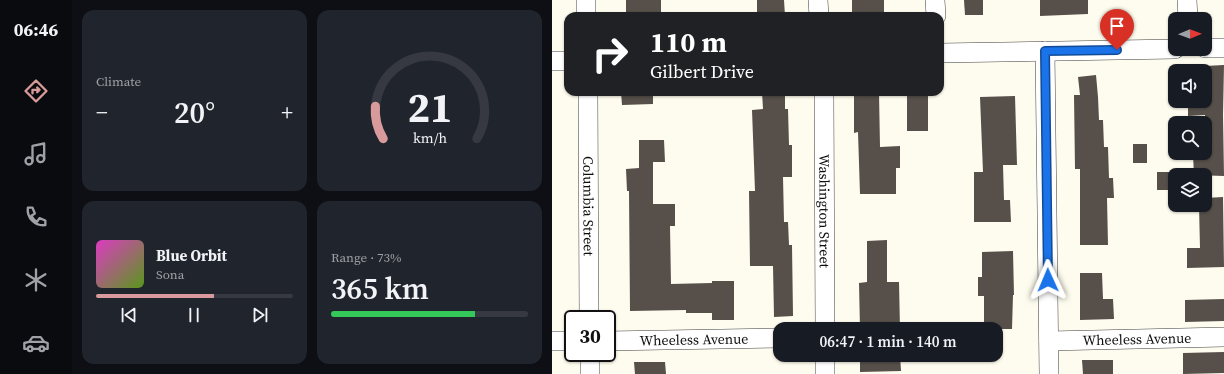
<!DOCTYPE html>
<html lang="en">
<head>
<meta charset="utf-8">
<style>
	:root { --surface:#171b24; --page:#20242c; --text:#f1f3f6; --muted:#9ea1a6; --line:#363941; --accent:#d89a9a }
	body { margin:0; font-family:"Source Serif 4",serif; background:var(--page); color:var(--text); height:100vh; display:flex; flex-direction:column; font-size:15px; white-space:nowrap }
	* { box-sizing:border-box; margin:0 }
	p { font-size:13px; color:var(--muted) }
	.icon { flex:none; width:22px; height:22px; fill:none; stroke:currentColor; stroke-width:2; stroke-linecap:round; stroke-linejoin:round }
	.map { position:relative; flex:1; overflow:hidden }
	.sheet { display:flex; flex-direction:column; gap:10px; padding:10px; background:#0d0f14; width:480px }
	.sheet>* { flex:none }
	.banner { position:absolute; left:12px; top:12px; width:380px; height:84px; border-radius:12px; box-shadow:0 1px 3px #0004; background:#202124; color:#fff; overflow:hidden }
	.needle { width:26px; rotate:89deg }
	.buttons { position:absolute; left:616px; top:12px; display:grid; gap:8px }
	.buttons a { display:grid; place-items:center; width:44px; height:44px; border-radius:8px; background:var(--surface); box-shadow:0 1px 3px #0004; font-size:20px }
	.speed { position:absolute; left:12px; top:310px; display:flex; gap:8px; font-size:20px; font-weight:700; text-align:center }
	.speed>* { display:grid; place-content:center; width:52px; height:52px; border-radius:50%; background:var(--surface); box-shadow:0 1px 3px #0004; line-height:1 }
	.speed .limit { border:2px solid #111; border-radius:6px; background:#fff; color:#111 }
	.pin { position:absolute; display:grid; place-items:center; width:34px; height:34px; color:#fff; margin:-41px -17px; border-radius:50% 50% 50% 0; rotate:-45deg; box-shadow:0 0 4px #0007 }
	.pin .icon { rotate:45deg }
	.me { position:absolute; width:44px; margin:-22px; rotate:359deg; stroke-linejoin:round; filter:drop-shadow(0 0 3px #0008) }
	.turn { display:flex; align-items:center; gap:14px; height:84px; padding:0 20px; font-size:18px }
	.turn .icon { width:52px; height:52px; stroke-width:2.5 }
	.turn b { display:block; font-size:28px; line-height:34px }
	.big { font-size:30px; font-weight:600; line-height:1.1 }
	.sheet .widget { flex:1; display:flex; flex-direction:column; justify-content:center; gap:6px; min-width:0; padding:0 14px; border-radius:12px; background:var(--page) }
	.sheet .dial { align-items:center; gap:0 }
	.dial svg { height:104px; overflow:visible; fill:none; stroke:var(--line); stroke-width:7; stroke-linecap:round; text-anchor:middle }
	.dial text { fill:var(--text); stroke:none }
	.song { display:flex; align-items:center; gap:12px }
	.cover { width:48px; height:48px; border-radius:6px; background:linear-gradient(135deg,hsl(310 70% 55%),hsl(90 70% 35%)) }
	.played { height:4px; border-radius:2px; background:linear-gradient(90deg,var(--accent) 60%,var(--line) 60%) }
	.keys { display:flex; justify-content:space-around; direction:ltr }
	.heat { display:flex; justify-content:space-between; align-items:center; font-size:22px; direction:ltr }
	.charge { height:6px; border-radius:3px; background:linear-gradient(90deg,#34c759 73%,var(--line) 0) }
	.sheet .tiles { flex:1; display:grid; gap:10px; grid-template-columns:repeat(2,1fr) }
	.trip { position:absolute; left:221px; top:322px; width:230px; height:40px; border-radius:12px; background:var(--surface); box-shadow:0 1px 3px #0004; font-weight:600; line-height:40px; text-align:center }
	main { display:flex; flex:1; min-height:0 }
	.tab-bar { display:flex; flex-direction:column; width:72px; justify-content:space-around; align-items:center; background:#090b0e; color:var(--muted) }
	.tab-bar .icon { width:28px; height:28px }
	.tab-bar .active { color:var(--accent) }
	.tab-bar b { font-size:18px; color:var(--text) }
	.map>svg:first-child { display:block }
	.building { fill:#564f4a }
	.lines { fill:none; stroke-linecap:round; stroke-linejoin:round }
	.minor-casing { stroke:#404040; stroke-width:20 }
	.minor { stroke:#fff; stroke-width:19 }
	.route-casing { stroke:#114b97; stroke-width:10 }
	.route { stroke:#1a73e8; stroke-width:7 }
	.labels { text-anchor:middle; stroke-width:4; stroke-linejoin:round; paint-order:stroke }
	.street-label { font-size:14px; fill:#0d0d0d; stroke:#fff }
</style>
</head>
<body>
<main>
<nav class="tab-bar">
<b>06:46</b>
<svg class="icon active" aria-label="directions" viewBox="0 0 24 24"><path d="M12 3l9 9-9 9-9-9zM9 14v-3h6M13 9l2 2-2 2"/></svg>
<svg class="icon" aria-label="music" viewBox="0 0 24 24"><path d="M9 18V5l10-2v13"/><circle cx="6" cy="18" r="3"/><circle cx="16" cy="16" r="3"/></svg>
<svg class="icon" aria-label="phone" viewBox="0 0 24 24"><path d="M5 4h4l2 5-3 2q2 4 5 5l2-3 5 2v4C11 20 4 13 5 4z"/></svg>
<svg class="icon" aria-label="climate" viewBox="0 0 24 24"><path d="M12 3v18M4 7l16 10M4 17L20 7"/></svg>
<svg class="icon" aria-label="car" viewBox="0 0 24 24"><path d="M5 17H2v-5l4-1 3-4h7l3 4 3 1v5h-3M9 17h6M6 11h13"/><circle cx="7" cy="17" r="2"/><circle cx="17" cy="17" r="2"/></svg>
</nav>
<section class="sheet">
<div class="tiles">
<div class="widget"><p>Climate</p>
<div class="heat"><a>−</a><b class="big">20°</b><a>+</a></div>
</div>
<div class="widget dial"><svg viewBox="0 0 100 80">
<path d="M14 69A42 42 0 1 1 86 69"/>
<path d="M14 69A42 42 0 0 1 8 44" stroke="#d89a9a"/>
<text x="50" y="56" font-size="32" font-weight="700">21</text>
<text x="50" y="72" font-size="11">km/h</text>
</svg></div>
<div class="widget">
<div class="song"><i class="cover"></i><div><b>Blue Orbit</b><p>Sona</p></div></div>
<div class="played"></div>
<div class="keys"><svg class="icon" aria-label="previous" viewBox="0 0 24 24"><path d="M18 5L8 12l10 7zM5 5v14"/></svg><svg class="icon" aria-label="pause" viewBox="0 0 24 24"><path d="M8 5v14M16 5v14"/></svg><svg class="icon" aria-label="next" viewBox="0 0 24 24"><path d="M6 5l10 7-10 7zM19 5v14"/></svg></div>
</div>
<div class="widget"><p>Range · 73%</p><b class="big">365 km</b><div class="charge"></div></div>
</div>
</section>
<div class="map">
<svg width="672" height="374" viewBox="0 0 672 374">
	<rect width="100%" height="100%" fill="#fefcee"/>
	<g class="building">
		<rect x="74" y="0" width="35" height="16"/>
		<path d="M 205,0 L 232,0 L 233,16 L 205,16 Z"/>
		<rect x="300" y="0" width="32" height="16"/>
		<path d="M 412,0 L 431,0 L 431,15 L 413,15 Z"/>
		<path d="M 488,0 L 536,0 L 536,14 L 488,16 Z"/>
		<path d="M 672,65 L 671,115 L 672,176 L 642,175 L 641,155 L 653,155 L 653,115 L 636,116 L 636,101 L 653,101 L 653,66 Z"/>
		<path d="M 544,75 L 546,97 L 547,120 L 551,120 L 552,147 L 556,147 L 557,178 L 561,178 L 562,198 L 555,198 L 556,245 L 528,245 L 528,169 L 523,169 L 522,95 L 528,95 L 526,77 Z"/>
		<path d="M 69,92 L 101,92 L 101,104 L 70,105 Z"/>
		<path d="M 210,92 L 233,92 L 233,109 L 236,109 L 237,145 L 240,145 L 240,177 L 231,177 L 232,222 L 236,222 L 237,245 L 240,245 L 241,316 L 222,317 L 221,266 L 198,266 L 197,191 L 203,191 L 200,110 L 211,109 Z"/>
		<path d="M 302,93 L 327,93 L 328,147 L 348,146 L 348,168 L 344,168 L 344,194 L 308,194 L 306,132 L 302,133 Z"/>
		<path d="M 376,95 L 376,131 L 355,131 L 355,96 Z"/>
		<path d="M 463,96 L 465,165 L 451,165 L 452,200 L 458,200 L 459,222 L 422,222 L 422,172 L 431,172 L 428,97 Z"/>
		<path d="M 87,140 L 112,140 L 113,162 L 101,162 L 101,204 L 123,204 L 123,226 L 118,226 L 119,284 L 160,283 L 160,281 L 182,281 L 182,320 L 160,320 L 160,313 L 134,313 L 134,310 L 78,311 L 77,191 L 75,191 L 74,169 L 87,168 Z"/>
		<rect x="581" y="144" width="14" height="19"/>
		<rect x="605" y="172" width="18" height="18"/>
		<path d="M 671,197 L 672,267 L 635,268 L 635,248 L 648,248 L 647,205 L 653,205 L 653,198 Z"/>
		<path d="M 335,240 L 335,282 L 347,282 L 348,329 L 308,329 L 307,283 L 315,282 L 315,241 Z"/>
		<path d="M 461,251 L 462,295 L 461,295 L 460,329 L 432,329 L 432,296 L 426,296 L 426,277 L 430,277 L 430,252 Z"/>
		<path d="M 528,273 L 550,273 L 551,299 L 561,299 L 562,319 L 528,320 Z"/>
		<path d="M 672,299 L 672,321 L 633,322 L 633,300 Z"/>
		<path d="M 672,352 L 672,373 L 631,374 L 631,353 Z"/>
		<path d="M 308,355 L 348,355 L 349,371 L 308,372 Z"/>
		<path d="M 530,360 L 561,360 L 561,374 L 531,374 Z"/>
		<path d="M 82,362 L 113,362 L 114,374 L 83,374 Z"/>
	</g>
	<g class="lines">
		<g class="minor-casing">
			<g id="minor">
				<path d="M 34,0 L 34,16"/>
				<path d="M 266,0 L 267,16"/>
				<path d="M 383,0 L 384,16"/>
				<path d="M 635,0 L 636,19"/>
				<path d="M 653,48 L 672,48"/>
				<path d="M 493,51 L 497,374"/>
				<path d="M 388,53 L 623,49"/>
				<path d="M 0,61 L 16,61"/>
				<path id="s1" d="M 36,92 L 37,319"/>
				<path id="s2" d="M 272,92 L 273,329"/>
				<path d="M 0,341 L 21,341"/>
				<path id="s3" d="M 55,341 L 228,338"/>
				<path id="s4" d="M 497,341 L 672,337"/>
				<path d="M 38,353 L 38,374"/>
				<path d="M 273,355 L 273,374"/>
			</g>
		</g>
		<use href="#minor" class="minor"/>
	</g>
	<g class="lines">
		<g class="route-casing">
			<path id="route" d="M 496,280 L 493,51 L 565,50"/>
		</g>
		<use href="#route" class="route"/>
	</g>
	<g class="labels">
		<g class="street-label">
			<text dy="5" stroke="none"><textPath href="#s1" startOffset="114">Columbia Street</textPath></text>
			<text dy="5" stroke="none"><textPath href="#s2" startOffset="119">Washington Street</textPath></text>
			<text dy="5" stroke="none"><textPath href="#s4" startOffset="88">Wheeless Avenue</textPath></text>
			<text dy="5" stroke="none"><textPath href="#s3" startOffset="87">Wheeless Avenue</textPath></text>
		</g>
	</g>
</svg>
<div class="buttons">
<a><svg class="needle" viewBox="-14 -14 28 28"><path d="M0-13l5 13h-10z" fill="#e53935"/><path d="M0 13l5-13h-10z" fill="#9ea1a6"/></svg></a>
<a><svg class="icon" aria-label="sound" viewBox="0 0 24 24"><path d="M4 9h4l5-4v14l-5-4H4zM17 9q2 3 0 6"/></svg></a>
<a><svg class="icon" aria-label="search" viewBox="0 0 24 24"><circle cx="10" cy="10" r="6"/><path d="M15 15l6 6"/></svg></a>
<a><svg class="icon" aria-label="layers" viewBox="0 0 24 24"><path d="M12 4l9 5-9 5-9-5zM3 14l9 5 9-5"/></svg></a>
</div>
<div class="speed"><div class="limit">30</div></div>
<div class="pin" style="left:565px;top:50px;background:#d93025"><svg class="icon" aria-label="arrive" viewBox="0 0 24 24"><path d="M6 21V4h12l-3 4 3 4H6"/></svg></div>
<svg class="me" style="left:496px;top:280px" viewBox="-20 -20 40 40"><path d="M0-17L14 15 0 8-14 15z" fill="#1a73e8" stroke="#fff" stroke-width="4"/></svg>
<div class="trip">06:47 · 1 min · 140 m</div>
<div class="banner">
<div class="turn"><svg class="icon" aria-label="right" viewBox="0 0 24 24"><path d="M7 20v-9h11M14 6l5 5-5 5"/></svg><div><b>110 m</b>Gilbert Drive</div></div>
</div>
</div>
</main>
</body>
</html>
